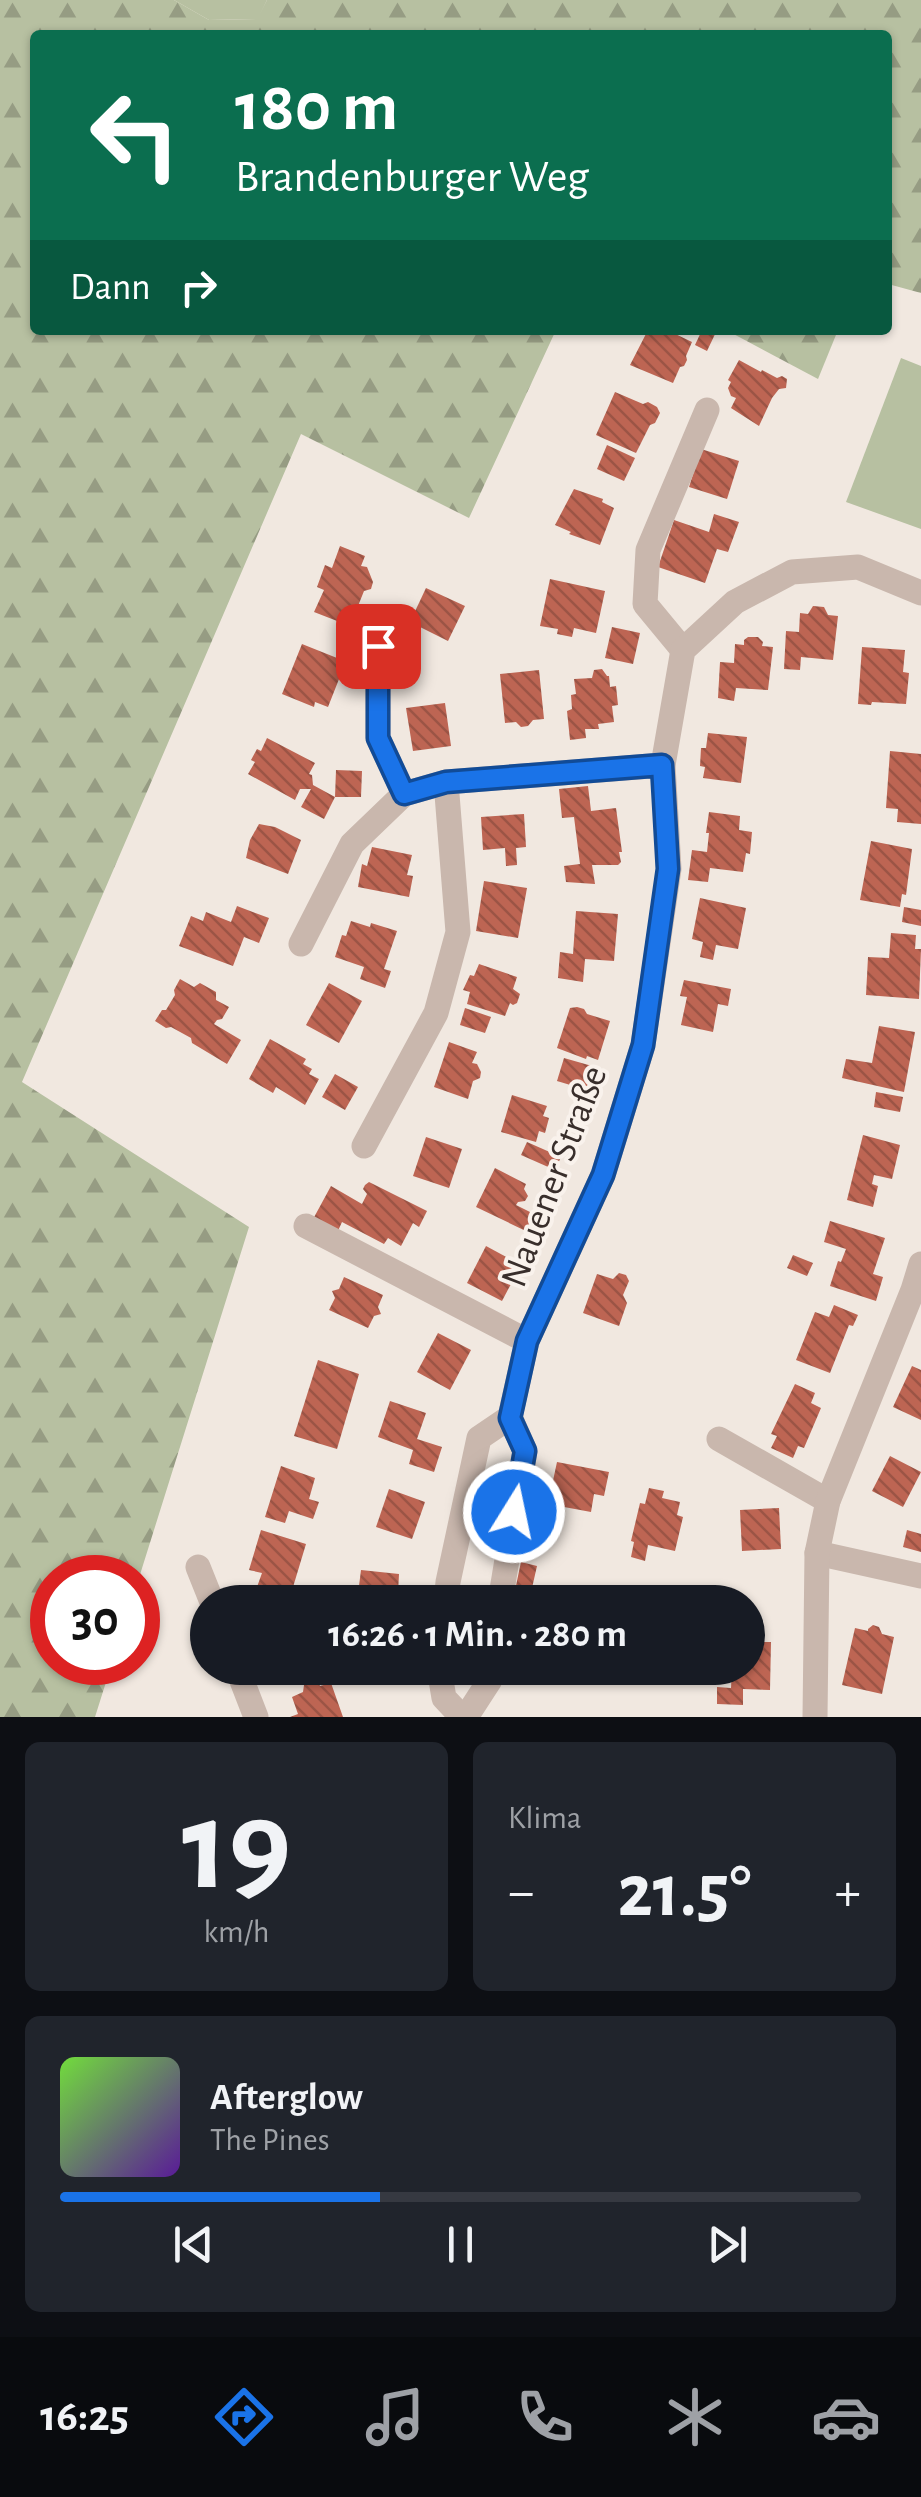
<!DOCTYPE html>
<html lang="de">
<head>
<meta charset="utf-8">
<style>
	:root { --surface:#171b24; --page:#20242c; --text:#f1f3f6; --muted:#9ea1a6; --line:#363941; --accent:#1a73e8 }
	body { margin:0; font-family:"Alegreya Sans",sans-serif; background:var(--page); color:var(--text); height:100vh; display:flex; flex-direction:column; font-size:38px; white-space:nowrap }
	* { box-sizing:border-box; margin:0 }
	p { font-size:32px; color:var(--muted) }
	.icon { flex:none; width:55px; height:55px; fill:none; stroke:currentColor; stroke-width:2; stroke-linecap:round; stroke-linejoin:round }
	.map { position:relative; height:1717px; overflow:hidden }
	.panel { display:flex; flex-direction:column; gap:25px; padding:25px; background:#0d0f14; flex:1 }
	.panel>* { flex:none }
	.guide { position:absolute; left:30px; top:30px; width:862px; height:305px; border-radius:10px; box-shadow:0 2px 8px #0004; background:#0b6e4f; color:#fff; overflow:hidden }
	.speed { position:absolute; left:30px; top:1555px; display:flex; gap:20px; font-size:50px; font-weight:700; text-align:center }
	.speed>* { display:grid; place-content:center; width:130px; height:130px; border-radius:50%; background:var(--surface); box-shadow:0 2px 8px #0004; line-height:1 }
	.speed .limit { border:15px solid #d22; background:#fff; color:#111 }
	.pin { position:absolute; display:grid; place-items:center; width:85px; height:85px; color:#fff; margin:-42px; border-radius:20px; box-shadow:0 5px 15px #0006 }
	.me { position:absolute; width:110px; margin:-55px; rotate:10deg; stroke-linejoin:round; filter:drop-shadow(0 0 8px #0008) }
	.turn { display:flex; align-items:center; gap:35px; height:210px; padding:0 40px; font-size:45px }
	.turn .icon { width:130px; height:130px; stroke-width:2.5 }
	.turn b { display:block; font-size:70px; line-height:85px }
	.then { display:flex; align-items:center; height:95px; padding:0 40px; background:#0003; gap:20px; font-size:38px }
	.big { font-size:75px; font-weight:700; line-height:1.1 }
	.panel .widget { flex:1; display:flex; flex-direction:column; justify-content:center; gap:15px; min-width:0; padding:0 35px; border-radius:15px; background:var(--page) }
	.panel .dial { align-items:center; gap:0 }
	.dial b { font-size:130px; line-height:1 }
	.song { display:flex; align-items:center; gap:30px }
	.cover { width:120px; height:120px; border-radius:15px; background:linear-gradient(135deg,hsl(100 70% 55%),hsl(270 70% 35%)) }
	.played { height:10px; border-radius:5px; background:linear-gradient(90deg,var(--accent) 40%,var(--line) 40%) }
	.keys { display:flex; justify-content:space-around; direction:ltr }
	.heat { display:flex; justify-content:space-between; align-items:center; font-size:55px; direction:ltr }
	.panel .tiles { flex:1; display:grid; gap:25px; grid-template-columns:1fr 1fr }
	.widget:last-child { grid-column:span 2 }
	.trip { position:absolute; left:190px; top:1585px; width:575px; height:100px; border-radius:50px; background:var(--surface); box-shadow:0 2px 8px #0004; font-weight:700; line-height:100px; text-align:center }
	.tab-bar { display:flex; height:160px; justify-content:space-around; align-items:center; background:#090b0e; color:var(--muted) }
	.tab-bar .icon { width:70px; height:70px }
	.tab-bar .current { color:var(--accent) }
	.tab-bar b { font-size:45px; color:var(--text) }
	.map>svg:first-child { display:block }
	.green { fill:#b7c0a1 }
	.forest { fill:url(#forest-firs) }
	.building { fill:url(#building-back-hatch) }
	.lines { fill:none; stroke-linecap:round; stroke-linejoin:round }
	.minor { stroke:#c9b7ad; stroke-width:25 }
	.route-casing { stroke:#114b97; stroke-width:25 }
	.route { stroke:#1a73e8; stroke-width:18 }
	.labels { text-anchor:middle; stroke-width:8; stroke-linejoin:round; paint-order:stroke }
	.street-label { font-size:38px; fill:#382e2b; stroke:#f9f2ec }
</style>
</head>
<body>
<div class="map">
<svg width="921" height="1717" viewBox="0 0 921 1717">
	<defs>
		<pattern id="forest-firs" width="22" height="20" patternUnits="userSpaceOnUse" patternTransform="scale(2.5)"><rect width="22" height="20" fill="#b7c0a1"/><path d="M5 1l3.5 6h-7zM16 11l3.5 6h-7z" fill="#969c83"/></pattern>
		<pattern id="building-back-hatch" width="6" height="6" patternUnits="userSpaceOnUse" patternTransform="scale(2.5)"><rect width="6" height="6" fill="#bd6553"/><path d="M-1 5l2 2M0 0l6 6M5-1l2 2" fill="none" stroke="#9b5445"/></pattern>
	</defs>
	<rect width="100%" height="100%" fill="#f1e8e0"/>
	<g class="green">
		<path d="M 174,0 L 267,0 L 258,19 L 209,20 Z"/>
		<path d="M 901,358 L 921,366 L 921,529 L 846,502 Z"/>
	</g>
	<g class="forest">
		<path d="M 0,0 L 174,0 L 209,20 L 257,19 L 267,0 L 921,0 L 921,293 L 888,284 L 888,35 L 35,35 L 35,330 L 556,330 L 469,518 L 301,434 L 22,1082 L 249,1227 L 138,1581 L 138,1578 L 52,1578 L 52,1662 L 112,1663 L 95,1717 L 0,1717 Z"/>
		<path d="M 726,330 L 838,330 L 818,379 Z"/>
	</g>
	<g class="building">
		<path d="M 648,330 L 667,330 L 692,342 L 686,356 L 687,360 L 684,366 L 680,367 L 673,383 L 630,365 Z"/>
		<path d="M 702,330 L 717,330 L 707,351 L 695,345 Z"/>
		<path d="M 739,360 L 761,372 L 762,370 L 777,378 L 782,376 L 787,379 L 786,388 L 779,389 L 772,398 L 759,426 L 731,408 L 736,398 L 731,396 L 728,388 L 731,382 L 728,380 Z"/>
		<path d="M 615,392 L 643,404 L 648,402 L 657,407 L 660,413 L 655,423 L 650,425 L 636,453 L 596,435 Z"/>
		<path d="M 607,445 L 635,458 L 624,481 L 597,469 Z"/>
		<path d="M 701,449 L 739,461 L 727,499 L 689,487 Z"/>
		<path d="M 574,489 L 603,499 L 602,502 L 614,508 L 600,545 L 569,534 L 571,532 L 555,525 Z"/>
		<path d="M 714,514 L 739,522 L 728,552 L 717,549 L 705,583 L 658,567 L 674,520 L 709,532 Z"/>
		<path d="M 340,546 L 365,556 L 361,566 L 367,567 L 373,582 L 371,589 L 364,591 L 350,626 L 314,612 L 324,590 L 317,587 L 325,565 L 332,568 Z"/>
		<path d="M 550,579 L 605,591 L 596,633 L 574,628 L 572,637 L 557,634 L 558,629 L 540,626 Z"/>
		<path d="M 426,588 L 465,606 L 448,641 L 410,622 Z"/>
		<path d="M 813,606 L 824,607 L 828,615 L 838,616 L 833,660 L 801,657 L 800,670 L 784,669 L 786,631 L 799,632 L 800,613 L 808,614 Z"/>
		<path d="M 612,627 L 640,633 L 633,664 L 605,658 Z"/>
		<path d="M 748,637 L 758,637 L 763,642 L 762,646 L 773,647 L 768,690 L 736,688 L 734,701 L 718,698 L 720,662 L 734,663 L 735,644 L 744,645 L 744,640 Z"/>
		<path d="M 302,644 L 342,660 L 337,672 L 341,674 L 328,707 L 315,702 L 314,707 L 282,694 Z"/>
		<path d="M 862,647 L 905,650 L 903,672 L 909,673 L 906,704 L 872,702 L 871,705 L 858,704 Z"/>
		<path d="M 602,669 L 607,676 L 609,676 L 610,687 L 616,686 L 618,705 L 612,706 L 614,722 L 598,724 L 599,729 L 585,729 L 586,738 L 570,740 L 567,711 L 572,709 L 571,695 L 576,694 L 574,679 L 592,678 L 594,670 Z"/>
		<path d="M 539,670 L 544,719 L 533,720 L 528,726 L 521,727 L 516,722 L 505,723 L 500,674 Z"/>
		<path d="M 445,703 L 451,746 L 413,751 L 406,708 Z"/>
		<path d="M 708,733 L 747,737 L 741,783 L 703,778 L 705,767 L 700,766 L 701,748 L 706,748 Z"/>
		<path d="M 267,738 L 315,763 L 309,774 L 312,775 L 313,785 L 335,797 L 324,819 L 301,807 L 311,789 L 300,789 L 295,800 L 248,774 L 255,762 L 251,760 L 257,749 L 261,751 Z"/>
		<path d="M 890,751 L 921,754 L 921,824 L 897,822 L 898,809 L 886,808 Z"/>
		<path d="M 336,770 L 362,771 L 361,797 L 335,797 Z"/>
		<path d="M 588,786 L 591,811 L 616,808 L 622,852 L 619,852 L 621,862 L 618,865 L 592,865 L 595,884 L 566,882 L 564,866 L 580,864 L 574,817 L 562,818 L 559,789 Z"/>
		<path d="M 709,812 L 740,816 L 739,830 L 752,832 L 750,854 L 746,853 L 743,872 L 710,868 L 708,882 L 688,880 L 692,850 L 707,852 L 709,833 L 706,833 Z"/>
		<path d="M 524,814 L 526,847 L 516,848 L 517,865 L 506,866 L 505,848 L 483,850 L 481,817 Z"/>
		<path d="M 259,824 L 275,827 L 301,840 L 288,874 L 246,858 L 250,840 Z"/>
		<path d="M 871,841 L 912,849 L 906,895 L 902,894 L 900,907 L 860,900 Z"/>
		<path d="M 372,847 L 412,855 L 407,875 L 413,876 L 409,897 L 358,887 L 362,864 L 367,866 Z"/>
		<path d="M 484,881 L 527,888 L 518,938 L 476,931 Z"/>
		<path d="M 700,898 L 746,908 L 738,949 L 716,945 L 713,960 L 700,957 L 703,942 L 692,939 Z"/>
		<path d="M 237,906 L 269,918 L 259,943 L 244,937 L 233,966 L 179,946 L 191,916 L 203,921 L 206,912 L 231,922 Z"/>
		<path d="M 904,907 L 921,910 L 921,926 L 902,922 Z"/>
		<path d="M 576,911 L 618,914 L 614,961 L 585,959 L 583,982 L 558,978 L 560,952 L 573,954 Z"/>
		<path d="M 351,921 L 370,927 L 371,923 L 397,931 L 384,969 L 391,971 L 385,988 L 360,979 L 364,967 L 335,957 L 342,935 L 346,936 Z"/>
		<path d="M 891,933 L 916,935 L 915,949 L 921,949 L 919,999 L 866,995 L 868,957 L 889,958 Z"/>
		<path d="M 479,964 L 517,977 L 513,989 L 520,994 L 517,1003 L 513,1005 L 510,1003 L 505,1016 L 467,1004 L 470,992 L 463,990 L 470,975 L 474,976 Z"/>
		<path d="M 180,979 L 194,987 L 200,983 L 216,992 L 216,1000 L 229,1007 L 222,1019 L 217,1020 L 214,1024 L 241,1040 L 227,1064 L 192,1043 L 191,1038 L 171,1027 L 166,1028 L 155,1021 L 162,1010 L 166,1010 L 175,995 L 174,990 Z"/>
		<path d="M 684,980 L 731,989 L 728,1006 L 718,1004 L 713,1032 L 681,1025 L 687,997 L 680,996 Z"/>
		<path d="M 329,983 L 362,1001 L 339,1043 L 306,1025 Z"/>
		<path d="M 577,1007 L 584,1009 L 587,1014 L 610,1021 L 598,1060 L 587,1056 L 586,1059 L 557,1048 L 570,1008 Z"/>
		<path d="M 465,1008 L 491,1017 L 485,1033 L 460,1025 Z"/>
		<path d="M 879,1026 L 915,1032 L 904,1092 L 842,1078 L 846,1059 L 872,1063 Z"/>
		<path d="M 270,1039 L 306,1059 L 303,1064 L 312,1069 L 309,1074 L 319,1079 L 305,1105 L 276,1087 L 273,1093 L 249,1079 Z"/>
		<path d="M 449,1042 L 477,1052 L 472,1063 L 477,1064 L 481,1072 L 480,1078 L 473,1081 L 468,1099 L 434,1087 Z"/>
		<path d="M 564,1058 L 592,1066 L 587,1090 L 557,1081 Z"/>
		<path d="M 335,1074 L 358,1087 L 345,1110 L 322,1097 Z"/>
		<path d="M 876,1092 L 903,1097 L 900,1112 L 874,1107 Z"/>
		<path d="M 512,1095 L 547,1106 L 543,1116 L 549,1118 L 545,1133 L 539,1131 L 536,1142 L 501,1132 Z"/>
		<path d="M 863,1135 L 900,1145 L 892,1179 L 874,1175 L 872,1184 L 878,1186 L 873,1207 L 847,1200 Z"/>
		<path d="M 426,1137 L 462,1149 L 449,1188 L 413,1176 Z"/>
		<path d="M 527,1142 L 561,1157 L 555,1170 L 521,1155 Z"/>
		<path d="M 495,1168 L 526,1184 L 524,1189 L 528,1196 L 525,1201 L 518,1202 L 516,1205 L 538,1216 L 530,1233 L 476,1207 Z"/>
		<path d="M 369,1182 L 427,1211 L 419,1227 L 413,1223 L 401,1246 L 388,1238 L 384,1244 L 342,1222 L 337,1233 L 312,1221 L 331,1186 L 362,1204 L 367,1194 L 363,1189 L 365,1185 Z"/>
		<path d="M 830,1221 L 885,1238 L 873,1274 L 883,1277 L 876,1301 L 830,1286 L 838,1261 L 841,1262 L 846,1249 L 824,1242 Z"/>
		<path d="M 486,1246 L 521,1265 L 502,1301 L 467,1283 Z"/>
		<path d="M 793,1255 L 813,1263 L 807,1276 L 787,1268 Z"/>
		<path d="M 619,1273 L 626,1275 L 629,1281 L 623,1295 L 627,1303 L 619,1326 L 583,1313 L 597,1274 L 613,1279 Z"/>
		<path d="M 344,1277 L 383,1295 L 378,1307 L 381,1314 L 374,1316 L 368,1328 L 329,1310 L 335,1298 L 332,1291 L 339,1289 Z"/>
		<path d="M 834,1305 L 858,1315 L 853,1326 L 849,1325 L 830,1373 L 796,1360 L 815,1312 L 829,1317 Z"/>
		<path d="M 438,1333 L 471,1350 L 450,1390 L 417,1372 Z"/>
		<path d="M 318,1360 L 359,1374 L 337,1449 L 294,1436 Z"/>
		<path d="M 912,1366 L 921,1370 L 921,1420 L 893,1407 Z"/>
		<path d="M 795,1384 L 815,1393 L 811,1403 L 821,1408 L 804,1448 L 798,1446 L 793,1458 L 771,1448 L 777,1436 L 771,1434 Z"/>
		<path d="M 390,1401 L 426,1413 L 417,1439 L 442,1447 L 434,1472 L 409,1464 L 413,1450 L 378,1437 Z"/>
		<path d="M 890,1456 L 921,1472 L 903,1507 L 872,1491 Z"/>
		<path d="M 557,1462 L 609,1472 L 604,1496 L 594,1494 L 591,1512 L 548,1504 Z"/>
		<path d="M 281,1466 L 315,1478 L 309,1499 L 319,1502 L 313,1519 L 289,1511 L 285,1523 L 265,1517 Z"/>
		<path d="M 649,1488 L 664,1491 L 662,1498 L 680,1502 L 677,1515 L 683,1517 L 675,1551 L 648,1545 L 645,1561 L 631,1557 L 634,1542 L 631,1541 L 640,1503 L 645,1504 Z"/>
		<path d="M 389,1489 L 425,1502 L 412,1539 L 376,1527 Z"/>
		<path d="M 779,1508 L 781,1549 L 742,1551 L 740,1510 Z"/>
		<path d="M 261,1530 L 306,1544 L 290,1597 L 257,1587 L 262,1573 L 249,1570 Z"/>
		<path d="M 907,1530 L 921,1534 L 921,1552 L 903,1547 Z"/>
		<path d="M 521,1562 L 537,1566 L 532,1588 L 574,1597 L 573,1602 L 534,1602 L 534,1600 L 514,1595 Z"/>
		<path d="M 361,1570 L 399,1574 L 398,1593 L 404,1594 L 403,1602 L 357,1602 Z"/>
		<path d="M 257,1587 L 264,1602 L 236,1602 L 234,1596 Z"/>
		<path d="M 873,1625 L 879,1627 L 882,1634 L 894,1637 L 882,1694 L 842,1685 L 855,1628 L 868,1631 L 868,1629 Z"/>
		<path d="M 748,1642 L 771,1642 L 770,1690 L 743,1689 L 743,1705 L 717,1704 L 717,1687 L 731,1688 L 732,1668 L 748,1668 Z"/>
		<path d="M 314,1682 L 319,1684 L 320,1686 L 331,1683 L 343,1717 L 290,1717 L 298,1714 L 292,1697 L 303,1692 L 304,1685 Z"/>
	</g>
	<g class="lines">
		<g class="minor">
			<path d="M 378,646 L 378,738 L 404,794"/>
			<path d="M 683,650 L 645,604 L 648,550 L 707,410"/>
			<path d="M 301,944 L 352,844 L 404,794 L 446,782 L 663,765"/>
			<path d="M 364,1146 L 436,1013 L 458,932 L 446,782"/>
			<path d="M 306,1226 L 527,1341"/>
			<path d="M 719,1439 L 828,1501"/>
			<path d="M 817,1553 L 921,1576"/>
			<path d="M 198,1567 L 212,1602"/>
			<path d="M 446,1602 L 448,1582 L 479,1438 L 510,1417"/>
			<path d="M 500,1602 L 525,1451 L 510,1417 L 527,1341 L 603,1175 L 643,1045 L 669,869 L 663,765 L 683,650 L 735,602 L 792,572 L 858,567 L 921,593"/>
			<path d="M 237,1668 L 256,1717"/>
			<path d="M 439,1668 L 444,1698 L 462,1717"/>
			<path d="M 466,1717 L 490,1680 L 492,1668"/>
			<path d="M 815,1717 L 817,1553 L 828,1501 L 913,1290 L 921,1264"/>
		</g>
	</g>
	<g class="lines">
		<g class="route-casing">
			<path id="route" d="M 378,646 L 378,738 L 404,794 L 446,782 L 662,765 L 668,869 L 643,1045 L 603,1175 L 527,1341 L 510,1418 L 525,1451 L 514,1512"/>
		</g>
		<use href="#route" class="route"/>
	</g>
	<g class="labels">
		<g class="street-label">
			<text transform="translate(553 1176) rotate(-69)" y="13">Nauener Straße</text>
		</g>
	</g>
</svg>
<div class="speed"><div class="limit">30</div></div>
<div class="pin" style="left:378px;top:646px;background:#d93025"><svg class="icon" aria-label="arrive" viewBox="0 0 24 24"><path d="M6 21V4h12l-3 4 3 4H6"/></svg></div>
<svg class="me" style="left:514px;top:1512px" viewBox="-20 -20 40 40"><circle r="17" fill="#1a73e8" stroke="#fff" stroke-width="3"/><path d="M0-11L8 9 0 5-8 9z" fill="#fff"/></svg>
<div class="trip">16:26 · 1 Min. · 280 m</div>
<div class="guide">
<div class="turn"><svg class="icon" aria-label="left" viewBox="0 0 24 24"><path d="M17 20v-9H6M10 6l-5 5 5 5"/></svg><div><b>180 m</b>Brandenburger Weg</div></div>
<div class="then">Dann<svg class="icon" aria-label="right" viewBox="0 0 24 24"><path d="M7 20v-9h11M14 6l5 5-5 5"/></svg></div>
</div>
</div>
<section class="panel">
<div class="tiles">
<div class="widget dial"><b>19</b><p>km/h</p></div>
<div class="widget"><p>Klima</p>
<div class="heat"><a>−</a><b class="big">21.5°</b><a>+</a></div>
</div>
<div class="widget">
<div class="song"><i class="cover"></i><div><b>Afterglow</b><p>The Pines</p></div></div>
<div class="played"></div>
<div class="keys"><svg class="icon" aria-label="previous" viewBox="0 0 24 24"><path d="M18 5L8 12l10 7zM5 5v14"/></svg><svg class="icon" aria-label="pause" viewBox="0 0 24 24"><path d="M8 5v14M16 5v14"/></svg><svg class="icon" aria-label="next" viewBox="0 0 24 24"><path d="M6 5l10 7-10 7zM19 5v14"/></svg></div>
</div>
</div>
</section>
<nav class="tab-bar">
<b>16:25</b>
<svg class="icon current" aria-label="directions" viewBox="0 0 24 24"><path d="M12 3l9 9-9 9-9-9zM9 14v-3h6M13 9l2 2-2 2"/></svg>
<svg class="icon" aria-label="music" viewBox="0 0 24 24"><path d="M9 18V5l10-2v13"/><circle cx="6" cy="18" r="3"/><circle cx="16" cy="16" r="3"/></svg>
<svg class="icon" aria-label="phone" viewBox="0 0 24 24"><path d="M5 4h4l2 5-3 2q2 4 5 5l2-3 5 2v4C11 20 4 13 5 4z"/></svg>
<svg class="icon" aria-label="climate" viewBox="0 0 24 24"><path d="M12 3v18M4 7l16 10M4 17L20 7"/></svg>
<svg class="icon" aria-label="car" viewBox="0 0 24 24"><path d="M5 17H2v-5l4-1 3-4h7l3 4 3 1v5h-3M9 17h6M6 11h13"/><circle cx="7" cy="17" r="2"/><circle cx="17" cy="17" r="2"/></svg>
</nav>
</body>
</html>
